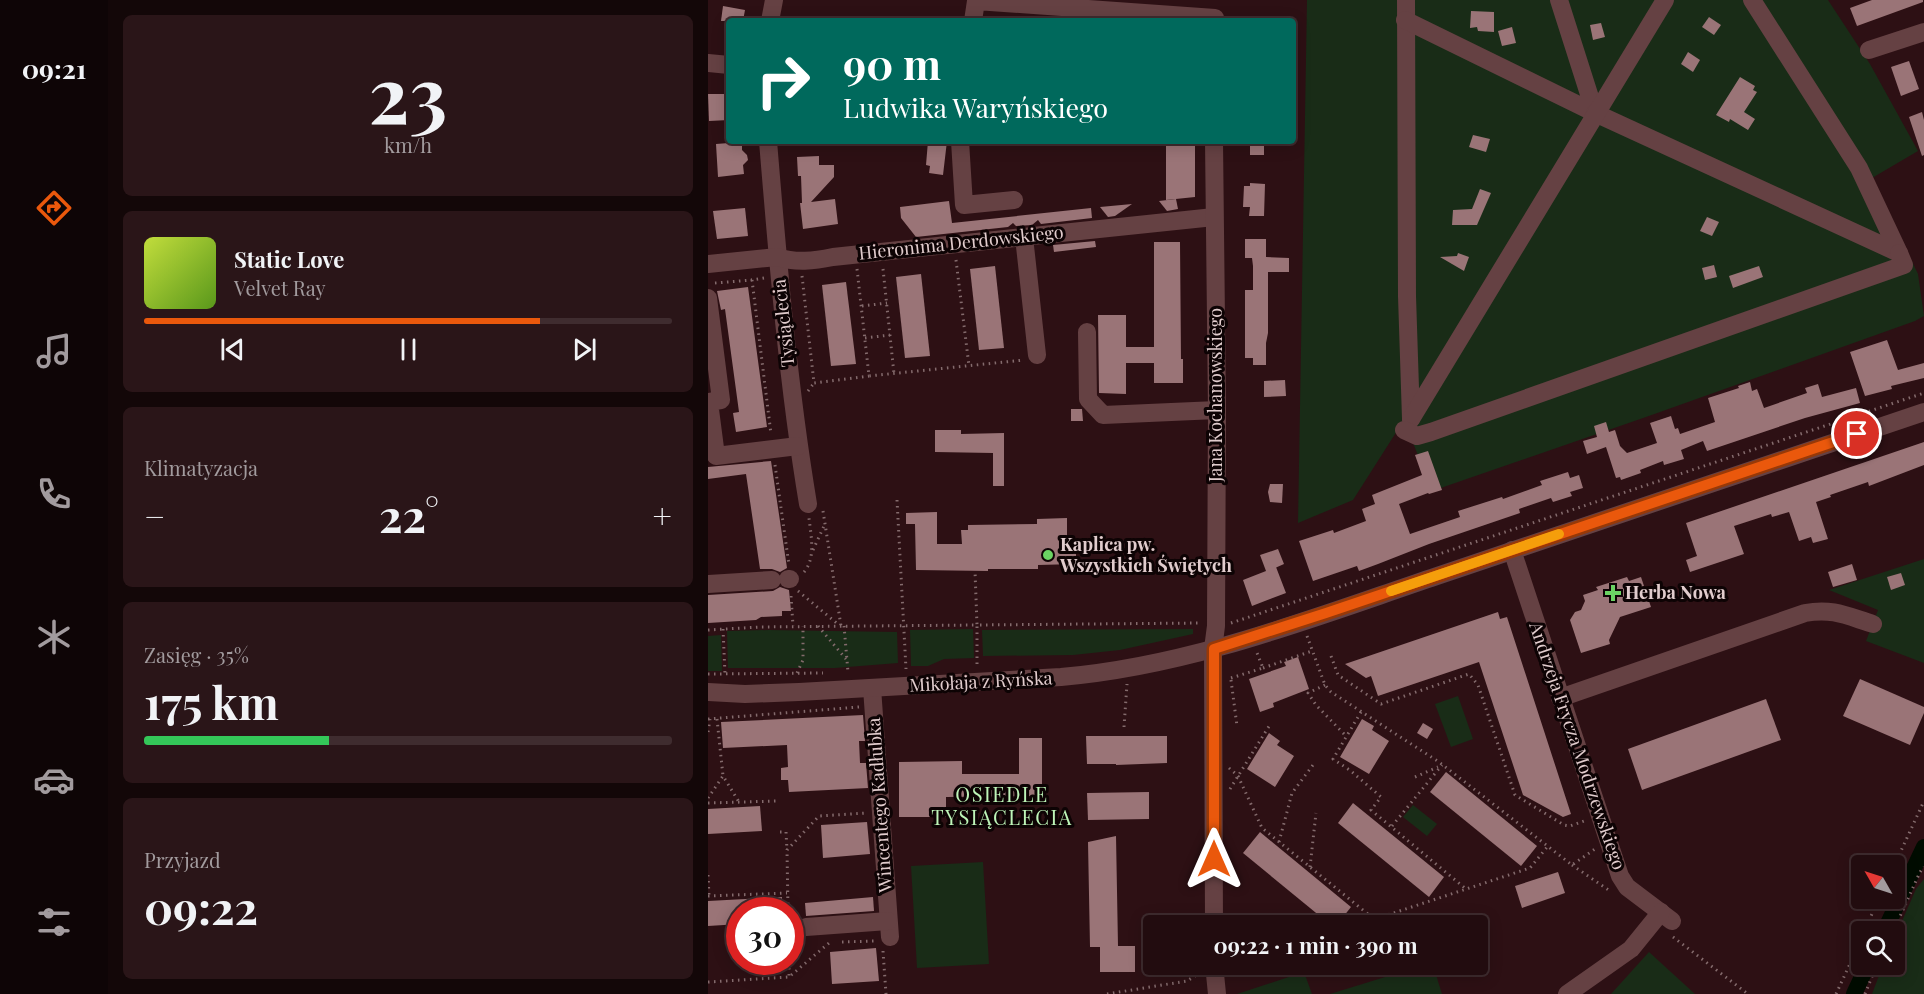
<!DOCTYPE html>
<html lang="pl">
<head>
<meta charset="utf-8">
<style>
	:root { --surface:#220c0f; --page:#2a1518; --text:#f1f3f6; --muted:#a29b9e; --line:#3f2c2f; --accent:#ea580c }
	body { margin:0; font-family:"Playfair Display",serif; background:var(--page); color:var(--text); height:100vh; display:flex; flex-direction:column; font-size:22px; white-space:nowrap }
	* { box-sizing:border-box; margin:0 }
	p { font-size:20px; color:var(--muted) }
	.icon { flex:none; width:33px; height:33px; fill:none; stroke:currentColor; stroke-width:2; stroke-linecap:round; stroke-linejoin:round }
	.map { position:relative; flex:1; overflow:hidden }
	.drawer { display:flex; flex-direction:column; gap:15px; padding:15px; background:#130708; width:600px }
	.drawer>* { flex:none }
	.guide { position:absolute; left:18px; top:18px; width:570px; height:126px; border-radius:6px; box-shadow:0 3px 15px #0003,0 0 0 2px var(--line); background:#00695c; color:#fff; overflow:hidden }
	.needle { width:39px; rotate:309deg }
	.controls { position:absolute; left:1143px; top:855px; display:grid; gap:12px }
	.controls a { display:grid; place-items:center; width:54px; height:54px; border-radius:6px; background:var(--surface); box-shadow:0 3px 15px #0003,0 0 0 2px var(--line); font-size:30px }
	.speed { position:absolute; left:18px; top:897px; display:flex; gap:12px; font-size:30px; font-weight:700; text-align:center }
	.speed>* { display:grid; place-content:center; width:78px; height:78px; border-radius:50%; background:var(--surface); box-shadow:0 3px 15px #0003,0 0 0 2px var(--line); line-height:1 }
	.speed .limit { border:9px solid #d22; background:#fff; color:#111 }
	.pin { position:absolute; display:grid; place-items:center; width:51px; height:51px; color:#fff; margin:-26px; border:3px solid #fff; border-radius:50%; box-shadow:0 2px 6px #0007 }
	.me { position:absolute; width:66px; margin:-33px; rotate:0deg; stroke-linejoin:round; filter:drop-shadow(0 0 4px #0008) }
	.turn { display:flex; align-items:center; gap:21px; height:126px; padding:0 18px; font-size:27px }
	.turn .icon { width:78px; height:78px; stroke-width:2.5 }
	.turn b { display:block; font-size:42px; line-height:51px }
	.big { font-size:45px; font-weight:700; line-height:1.1 }
	.drawer .tile { flex:1; display:flex; flex-direction:column; justify-content:center; gap:9px; min-width:0; padding:0 21px; border-radius:9px; background:var(--page) }
	.drawer .dial { align-items:center; gap:0 }
	.dial b { font-size:78px; line-height:1 }
	.song { display:flex; align-items:center; gap:18px }
	.cover { width:72px; height:72px; border-radius:9px; background:linear-gradient(135deg,hsl(70 70% 55%),hsl(90 70% 35%)) }
	.played { height:6px; border-radius:3px; background:linear-gradient(90deg,var(--accent) 75%,var(--line) 75%) }
	.keys { display:flex; justify-content:space-around; direction:ltr }
	.heat { display:flex; justify-content:space-between; align-items:center; font-size:33px; direction:ltr }
	.charge { height:9px; border-radius:4px; background:linear-gradient(90deg,#34c759 35%,var(--line) 0) }
	.trip { position:absolute; left:435px; top:915px; width:345px; height:60px; border-radius:6px; background:var(--surface); box-shadow:0 3px 15px #0003,0 0 0 2px var(--line); font-weight:700; line-height:60px; text-align:center }
	main { display:flex; flex:1; min-height:0 }
	.tabs { display:flex; flex-direction:column; width:108px; justify-content:space-around; align-items:center; background:#0e0506; color:var(--muted) }
	.tabs .icon { width:42px; height:42px }
	.tabs .selected { color:var(--accent) }
	.tabs b { font-size:27px; color:var(--text) }
	.map>svg:first-child { display:block }
	.green { fill:#192c17 }
	.lines { fill:none; stroke-linecap:round; stroke-linejoin:round }
	.canal { stroke:#000c00; stroke-width:16 }
	.building { fill:#9a7477 }
	.path { stroke:#846b6d; stroke-width:3; stroke-dasharray:1.5 4.5; stroke-linecap:butt }
	.minor { stroke:#654143; stroke-width:18 }
	.route-casing { stroke:#983908; stroke-width:15 }
	.route { stroke:#ea580c; stroke-width:10 }
	.slow { stroke:#f59e0b; stroke-width:10 }
	.poi-dot { fill:#6bd363; stroke:#0d0304; stroke-width:2 }
	.labels { text-anchor:middle; stroke-width:6; stroke-linejoin:round; paint-order:stroke }
	.street-label { font-size:18px; fill:#e1cccd; stroke:#0d0304 }
	.poi-label { font-size:18px; font-weight:bold; fill:#e1cccd; stroke:#0d0304; text-anchor:start }
	.neighbourhood-label { font-size:20px; letter-spacing:1.5px; fill:#bef5b8; stroke:#0d0304 }
</style>
</head>
<body>
<main>
<nav class="tabs">
<b>09:21</b>
<svg class="icon selected" aria-label="directions" viewBox="0 0 24 24"><path d="M12 3l9 9-9 9-9-9zM9 14v-3h6M13 9l2 2-2 2"/></svg>
<svg class="icon" aria-label="music" viewBox="0 0 24 24"><path d="M9 18V5l10-2v13"/><circle cx="6" cy="18" r="3"/><circle cx="16" cy="16" r="3"/></svg>
<svg class="icon" aria-label="phone" viewBox="0 0 24 24"><path d="M5 4h4l2 5-3 2q2 4 5 5l2-3 5 2v4C11 20 4 13 5 4z"/></svg>
<svg class="icon" aria-label="climate" viewBox="0 0 24 24"><path d="M12 3v18M4 7l16 10M4 17L20 7"/></svg>
<svg class="icon" aria-label="car" viewBox="0 0 24 24"><path d="M5 17H2v-5l4-1 3-4h7l3 4 3 1v5h-3M9 17h6M6 11h13"/><circle cx="7" cy="17" r="2"/><circle cx="17" cy="17" r="2"/></svg>
<svg class="icon" aria-label="filters" viewBox="0 0 24 24"><path d="M4 7h16M4 17h16"/><circle cx="9" cy="7" r="2"/><circle cx="15" cy="17" r="2"/></svg>
</nav>
<section class="drawer">
<div class="tile dial"><b>23</b><p>km/h</p></div>
<div class="tile">
<div class="song"><i class="cover"></i><div><b>Static Love</b><p>Velvet Ray</p></div></div>
<div class="played"></div>
<div class="keys"><svg class="icon" aria-label="previous" viewBox="0 0 24 24"><path d="M18 5L8 12l10 7zM5 5v14"/></svg><svg class="icon" aria-label="pause" viewBox="0 0 24 24"><path d="M8 5v14M16 5v14"/></svg><svg class="icon" aria-label="next" viewBox="0 0 24 24"><path d="M6 5l10 7-10 7zM19 5v14"/></svg></div>
</div>
<div class="tile"><p>Klimatyzacja</p>
<div class="heat"><a>−</a><b class="big">22°</b><a>+</a></div>
</div>
<div class="tile"><p>Zasięg · 35%</p><b class="big">175 km</b><div class="charge"></div></div>
<div class="tile"><p>Przyjazd</p><b class="big">09:22</b></div>
</section>
<div class="map">
<svg width="1216" height="994" viewBox="0 0 1216 994">
	<rect width="100%" height="100%" fill="#2d1014"/>
	<g class="green">
		<path d="M 599,0 L 1120,0 L 1162,64 L 1210,151 L 1164,178 L 1210,274 L 1216,316 L 1207,321 L 938,417 L 724,491 L 696,420 L 645,500 L 590,523 Z"/>
		<path d="M 1216,559 L 1216,663 L 1158,641 L 1170,610 L 1121,590 Z"/>
		<path d="M 265,629 L 266,658 L 236,659 L 220,666 L 203,666 L 202,630 Z"/>
		<path d="M 485,629 L 485,634 L 412,650 L 365,655 L 275,656 L 274,630 Z"/>
		<path d="M 61,630 L 189,632 L 190,663 L 127,668 L 20,668 L 19,631 Z"/>
		<path d="M 13,635 L 14,671 L 0,671 L 0,636 Z"/>
		<path d="M 750,696 L 765,739 L 743,747 L 727,704 Z"/>
		<path d="M 705,805 L 729,824 L 719,836 L 695,817 Z"/>
		<path d="M 275,862 L 281,964 L 209,968 L 203,866 Z"/>
		<path d="M 1216,879 L 1216,994 L 1164,994 L 1175,965 L 1186,964 L 1187,937 L 1208,889 Z"/>
		<path d="M 941,952 L 987,994 L 903,994 Z"/>
		<path d="M 716,965 L 725,965 L 734,994 L 622,994 Z"/>
		<path d="M 596,972 L 604,994 L 529,994 Z"/>
	</g>
	<g class="lines">
		<g class="canal">
			<path d="M 1176,932 L 1216,847"/>
			<path d="M 1146,994 L 1160,964"/>
		</g>
	</g>
	<g class="building">
		<path d="M 1164,0 L 1215,0 L 1215,2 L 1149,26 L 1142,8 Z"/>
		<path d="M 15,6 L 37,10 L 35,21 L 13,21 Z"/>
		<path d="M 763,11 L 786,12 L 786,32 L 770,31 L 769,27 L 762,28 Z"/>
		<path d="M 1001,17 L 1013,25 L 1006,35 L 994,27 Z"/>
		<path d="M 893,23 L 897,37 L 885,40 L 882,25 Z"/>
		<path d="M 804,27 L 808,43 L 794,46 L 790,31 Z"/>
		<path d="M 980,52 L 992,60 L 985,72 L 973,64 Z"/>
		<path d="M 1201,61 L 1211,89 L 1193,96 L 1183,67 Z"/>
		<path d="M 1032,77 L 1047,86 L 1045,90 L 1049,92 L 1036,112 L 1047,119 L 1040,130 L 1022,119 L 1021,122 L 1008,115 Z"/>
		<path d="M 0,94 L 21,94 L 21,120 L 1,121 Z"/>
		<path d="M 1214,112 L 1216,120 L 1216,155 L 1214,156 L 1201,117 Z"/>
		<path d="M 765,135 L 782,139 L 778,152 L 761,147 Z"/>
		<path d="M 220,141 L 239,141 L 235,175 L 221,173 L 222,166 L 218,165 Z"/>
		<path d="M 458,141 L 487,141 L 487,197 L 458,200 Z"/>
		<rect x="542" y="141" width="14" height="14"/>
		<path d="M 34,142 L 34,150 L 39,155 L 40,160 L 35,165 L 36,174 L 10,177 L 8,144 Z"/>
		<path d="M 111,156 L 111,165 L 126,165 L 126,177 L 103,202 L 127,199 L 130,224 L 95,229 L 92,203 L 94,203 L 93,176 L 90,176 L 89,157 Z"/>
		<path d="M 542,183 L 557,184 L 556,216 L 541,216 L 542,207 L 535,207 L 536,186 L 542,186 Z"/>
		<path d="M 772,189 L 783,193 L 769,225 L 744,225 L 745,210 L 764,209 Z"/>
		<path d="M 468,199 L 470,209 L 459,211 L 451,201 Z"/>
		<path d="M 241,201 L 244,223 L 383,208 L 384,218 L 333,224 L 330,220 L 324,225 L 308,226 L 305,223 L 300,227 L 208,237 L 193,218 L 192,207 Z"/>
		<path d="M 424,204 L 407,216 L 400,217 L 392,207 Z"/>
		<path d="M 37,208 L 40,236 L 9,239 L 5,211 Z"/>
		<path d="M 999,217 L 1011,222 L 1004,236 L 992,231 Z"/>
		<path d="M 537,239 L 558,239 L 558,257 L 581,258 L 581,272 L 560,272 L 560,333 L 558,343 L 558,365 L 545,365 L 545,358 L 537,358 L 537,290 L 545,290 L 545,266 L 544,258 L 537,258 Z"/>
		<path d="M 387,241 L 388,247 L 346,252 L 345,245 Z"/>
		<path d="M 446,242 L 472,242 L 473,359 L 475,359 L 475,383 L 446,383 L 446,363 L 418,363 L 418,394 L 391,393 L 390,315 L 418,315 L 418,347 L 446,347 Z"/>
		<path d="M 750,253 L 761,257 L 756,271 L 732,257 L 749,256 Z"/>
		<path d="M 1006,265 L 1009,277 L 997,280 L 994,268 Z"/>
		<path d="M 287,266 L 296,348 L 271,350 L 262,269 Z"/>
		<path d="M 1051,266 L 1055,277 L 1025,288 L 1021,276 Z"/>
		<path d="M 213,274 L 222,356 L 197,358 L 188,277 Z"/>
		<path d="M 138,282 L 148,364 L 123,366 L 114,285 Z"/>
		<path d="M 40,287 L 59,427 L 28,432 L 25,413 L 31,412 L 17,309 L 13,310 L 9,291 Z"/>
		<path d="M 1179,340 L 1190,370 L 1216,363 L 1216,378 L 1183,386 L 1184,389 L 1157,396 L 1142,352 Z"/>
		<path d="M 577,380 L 578,396 L 556,397 L 556,381 Z"/>
		<path d="M 1042,382 L 1044,391 L 1049,389 L 1056,408 L 1099,393 L 1097,388 L 1110,384 L 1114,397 L 1148,388 L 1152,403 L 1097,418 L 999,451 L 995,441 L 973,450 L 976,459 L 956,465 L 955,461 L 932,470 L 933,473 L 913,480 L 912,477 L 908,478 L 898,447 L 879,454 L 875,441 L 889,437 L 886,426 L 898,422 L 901,432 L 907,430 L 912,446 L 919,453 L 949,443 L 942,423 L 963,416 L 967,429 L 970,428 L 972,434 L 1007,422 L 1000,398 L 1031,388 L 1030,386 Z"/>
		<path d="M 363,409 L 374,409 L 375,421 L 363,421 Z"/>
		<path d="M 227,430 L 253,430 L 253,434 L 296,433 L 296,486 L 285,486 L 285,453 L 227,452 Z"/>
		<path d="M 1216,442 L 1216,465 L 1161,486 L 1160,482 L 1122,495 L 1123,497 L 1108,502 L 1120,539 L 1105,543 L 1103,537 L 1091,541 L 1081,512 L 1064,517 L 1063,514 L 1026,526 L 1036,554 L 982,572 L 978,560 L 989,556 L 978,523 Z"/>
		<path d="M 720,451 L 734,490 L 721,494 L 720,493 L 691,504 L 702,534 L 752,517 L 750,511 L 794,497 L 795,499 L 834,485 L 832,481 L 860,472 L 862,478 L 871,475 L 875,488 L 862,492 L 864,496 L 845,502 L 843,498 L 811,509 L 812,513 L 721,544 L 670,564 L 651,571 L 649,566 L 605,581 L 591,541 L 625,530 L 626,533 L 658,521 L 654,509 L 667,504 L 664,495 L 714,475 L 707,455 Z"/>
		<path d="M 63,461 L 79,568 L 72,572 L 64,569 L 52,569 L 38,474 L 0,479 L 0,467 Z"/>
		<path d="M 562,484 L 575,484 L 574,503 L 562,502 L 560,492 Z"/>
		<path d="M 229,512 L 229,544 L 254,544 L 253,530 L 260,530 L 260,525 L 329,524 L 329,519 L 359,518 L 359,542 L 368,542 L 368,564 L 330,565 L 330,569 L 280,569 L 280,571 L 208,570 L 207,524 L 198,524 L 198,513 Z"/>
		<path d="M 570,549 L 576,564 L 567,568 L 568,567 L 578,593 L 544,606 L 535,580 L 558,571 L 552,555 Z"/>
		<path d="M 1144,564 L 1149,580 L 1125,587 L 1120,572 Z"/>
		<path d="M 1193,573 L 1197,585 L 1183,590 L 1179,577 Z"/>
		<path d="M 919,577 L 921,581 L 933,577 L 943,607 L 912,617 L 901,640 L 902,644 L 873,653 L 862,620 L 867,612 L 873,610 L 877,601 L 875,595 L 890,590 L 888,587 Z"/>
		<path d="M 72,587 L 81,590 L 83,611 L 74,611 L 74,616 L 53,617 L 48,620 L 0,623 L 0,595 L 65,591 Z"/>
		<path d="M 790,612 L 792,619 L 799,617 L 863,814 L 855,817 L 815,795 L 771,662 L 670,696 L 663,676 L 658,678 L 637,664 Z"/>
		<path d="M 590,657 L 601,689 L 565,703 L 566,707 L 552,712 L 541,679 L 578,666 L 576,662 Z"/>
		<path d="M 1152,679 L 1216,707 L 1216,713 L 1202,745 L 1135,716 Z"/>
		<path d="M 1058,699 L 1073,740 L 934,790 L 920,749 Z"/>
		<path d="M 155,715 L 157,741 L 151,741 L 152,763 L 158,763 L 160,788 L 81,792 L 80,780 L 73,780 L 73,768 L 80,767 L 79,745 L 15,748 L 13,722 Z"/>
		<path d="M 654,719 L 666,726 L 664,730 L 681,741 L 661,774 L 632,757 Z"/>
		<path d="M 715,723 L 725,729 L 719,739 L 709,733 Z"/>
		<path d="M 561,733 L 572,741 L 569,745 L 586,756 L 567,787 L 539,769 Z"/>
		<path d="M 378,736 L 459,736 L 459,763 L 408,765 L 408,764 L 379,764 Z"/>
		<path d="M 311,738 L 334,738 L 334,796 L 238,797 L 238,817 L 191,817 L 191,762 L 254,761 L 254,774 L 311,774 Z"/>
		<path d="M 738,772 L 829,846 L 813,866 L 722,792 Z"/>
		<path d="M 441,792 L 441,819 L 380,820 L 379,793 Z"/>
		<path d="M 645,803 L 736,877 L 721,897 L 630,823 Z"/>
		<path d="M 52,806 L 54,831 L 0,834 L 0,809 Z"/>
		<path d="M 159,822 L 162,854 L 115,858 L 113,825 Z"/>
		<path d="M 552,832 L 643,907 L 628,926 L 624,926 L 535,853 Z"/>
		<path d="M 408,836 L 410,946 L 427,946 L 427,972 L 392,972 L 392,947 L 382,947 L 380,842 Z"/>
		<path d="M 850,872 L 857,893 L 814,908 L 807,886 Z"/>
		<path d="M 74,897 L 74,910 L 32,910 L 32,924 L 0,926 L 0,901 Z"/>
		<path d="M 165,897 L 166,911 L 98,916 L 97,903 Z"/>
		<path d="M 168,948 L 171,981 L 124,984 L 122,952 Z"/>
	</g>
	<g class="lines">
		<g class="path">
			<path d="M 248,260 L 261,366"/>
			<path d="M 149,269 L 161,376 L 316,360"/>
			<path d="M 175,269 L 186,374"/>
			<path d="M 94,276 L 106,383 L 161,376"/>
			<path d="M 56,278 L 44,280 L 63,434"/>
			<path d="M 7,283 L 44,280"/>
			<path d="M 154,306 L 179,303"/>
			<path d="M 157,338 L 182,335"/>
			<path d="M 100,391 L 106,383"/>
			<path d="M 67,465 L 81,565"/>
			<path d="M 189,500 L 198,669"/>
			<path d="M 115,511 L 133,626"/>
			<path d="M 105,550 L 116,526"/>
			<path d="M 96,572 C 108,558 103,536 101,518"/>
			<path d="M 90,591 L 131,625"/>
			<path d="M 83,596 L 85,626"/>
			<path d="M 523,623 L 1216,393"/>
			<path d="M 110,626 L 138,659"/>
			<path d="M 136,626 L 140,672"/>
			<path d="M 15,629 L 17,674"/>
			<path d="M 0,630 L 52,627 L 269,625 L 267,571"/>
			<path d="M 599,636 L 617,685 L 623,692 L 731,762 L 864,865 L 887,849"/>
			<path d="M 623,656 L 630,675 L 673,704 L 761,674 L 770,685 L 807,795 L 856,825 L 862,826 L 876,821"/>
			<path d="M 269,664 L 269,625 L 492,623"/>
			<path d="M 555,668 L 604,651"/>
			<path d="M 89,673 L 95,660 L 95,626"/>
			<path d="M 0,674 L 115,673"/>
			<path d="M 523,678 L 555,668 L 549,653"/>
			<path d="M 523,680 L 529,726"/>
			<path d="M 617,685 L 600,693 L 608,705 L 638,736"/>
			<path d="M 653,712 L 625,759 L 643,771 L 673,797 L 663,810 L 758,889"/>
			<path d="M 0,719 L 151,707"/>
			<path d="M 9,719 L 15,776"/>
			<path d="M 416,727 L 419,684"/>
			<path d="M 0,732 L 2,719"/>
			<path d="M 521,768 L 530,776 L 554,828 L 666,919"/>
			<path d="M 707,777 L 730,767"/>
			<path d="M 522,789 L 563,723"/>
			<path d="M 0,798 L 15,776 L 31,802"/>
			<path d="M 0,803 L 69,801"/>
			<path d="M 684,826 L 734,765"/>
			<path d="M 72,832 L 78,832 L 79,850"/>
			<path d="M 571,842 L 584,793 L 605,765"/>
			<path d="M 864,865 L 902,891"/>
			<path d="M 1186,866 L 1216,801"/>
			<path d="M 602,867 L 608,813"/>
			<path d="M 0,875 L 1,896"/>
			<path d="M 0,896 L 79,893"/>
			<path d="M 81,905 L 90,916"/>
			<path d="M 80,910 L 79,850 L 111,816 L 158,813"/>
			<path d="M 646,926 L 822,868 L 840,846"/>
			<path d="M 1156,932 L 1171,898"/>
			<path d="M 1185,932 L 1212,872 L 1216,867"/>
			<path d="M 965,937 L 1040,994"/>
			<path d="M 134,942 L 166,941"/>
			<path d="M 175,951 L 178,994"/>
			<path d="M 81,962 L 81,977"/>
			<path d="M 0,982 L 81,977 L 121,943"/>
			<path d="M 399,994 L 479,981 L 490,974"/>
			<path d="M 1128,994 L 1154,938"/>
			<path d="M 1157,994 L 1169,964"/>
		</g>
		<g class="minor">
			<path d="M 698,0 L 699,296 L 703,419"/>
			<path d="M 697,20 L 887,113 L 851,0"/>
			<path d="M 62,21 L 66,0"/>
			<path d="M 265,21 L 268,1 L 507,18"/>
			<path d="M 1161,50 L 1216,32"/>
			<path d="M 0,63 L 21,65"/>
			<path d="M 887,113 L 1191,253 L 1151,168 L 1044,0"/>
			<path d="M 60,141 C 70,263 80,384 100,504"/>
			<path d="M 252,141 L 256,205 L 306,200"/>
			<path d="M 316,237 L 329,355"/>
			<path d="M 0,264 L 69,257 C 88,263 106,261 125,257 L 506,217"/>
			<path d="M 0,298 L 13,400 L 1,402 L 8,456 L 90,446"/>
			<path d="M 379,332 L 380,399 L 395,415 L 509,410"/>
			<path d="M 703,419 L 957,0"/>
			<path d="M 696,430 L 709,436 L 723,432 L 1196,265 L 1191,253"/>
			<path d="M 804,550 L 912,876 L 919,887 L 964,921"/>
			<path d="M 80,579 L 82,579"/>
			<path d="M 0,584 L 64,580"/>
			<path d="M 164,688 L 182,937"/>
			<path d="M 0,692 L 37,694 L 91,692 L 353,677 C 483,666 607,617 729,576 C 892,521 1054,466 1216,412"/>
			<path d="M 852,698 L 1097,613 C 1125,608 1139,616 1165,624"/>
			<path d="M 506,926 L 505,649 L 508,626 L 509,410 L 506,141"/>
			<path d="M 98,927 L 180,921"/>
			<path d="M 506,964 L 509,994"/>
			<path d="M 859,994 L 923,949 L 953,912"/>
		</g>
	</g>
	<g class="lines">
		<g class="route-casing">
			<path id="route" d="M 506,859 L 506,649 L 618,613 L 1149,434"/>
		</g>
		<use href="#route" class="route"/>
		<path class="slow" d="M 683,591 L 851,534"/>
	</g>
	<g class="poi-dot">
		<circle cx="340" cy="555" r="6"/>
		<path d="M902 584h6v6h6v6h-6v6h-6v-6h-6v-6h6z"/>
	</g>
	<g class="labels">
		<g class="street-label">
			<text transform="translate(253 243) rotate(-6)" y="6">Hieronima Derdowskiego</text>
			<text transform="translate(76 323) rotate(-96)" y="6">Tysiąclecia</text>
			<text transform="translate(508 395) rotate(-90)" y="6">Jana Kochanowskiego</text>
			<text transform="translate(273 682) rotate(-3)" y="6">Mikołaja z Ryńska</text>
			<text transform="translate(869 746) rotate(71)" y="6">Andrzeja Frycza Modrzewskiego</text>
			<text transform="translate(172 805) rotate(-94)" y="6">Wincentego Kadłubka</text>
		</g>
		<g class="poi-label">
			<text x="352" y="551">Kaplica pw.<tspan x="352" dy="21">Wszystkich Świętych</tspan></text>
			<text x="917" y="599">Herba Nowa</text>
		</g>
		<g class="neighbourhood-label">
			<text x="294" y="802">OSIEDLE<tspan x="294" dy="23">TYSIĄCLECIA</tspan></text>
		</g>
	</g>
</svg>
<div class="controls">
<a><svg class="needle" viewBox="-14 -14 28 28"><path d="M0-13l5 13h-10z" fill="#e53935"/><path d="M0 13l5-13h-10z" fill="#a29b9e"/></svg></a>
<a><svg class="icon" aria-label="search" viewBox="0 0 24 24"><circle cx="10" cy="10" r="6"/><path d="M15 15l6 6"/></svg></a>
</div>
<div class="speed"><div class="limit">30</div></div>
<div class="pin" style="left:1149px;top:434px;background:#d93025"><svg class="icon" aria-label="arrive" viewBox="0 0 24 24"><path d="M6 21V4h12l-3 4 3 4H6"/></svg></div>
<svg class="me" style="left:506px;top:859px" viewBox="-20 -20 40 40"><path d="M0-17L14 15 0 8-14 15z" fill="#ea580c" stroke="#fff" stroke-width="4"/></svg>
<div class="trip">09:22 · 1 min · 390 m</div>
<div class="guide">
<div class="turn"><svg class="icon" aria-label="right" viewBox="0 0 24 24"><path d="M7 20v-9h11M14 6l5 5-5 5"/></svg><div><b>90 m</b>Ludwika Waryńskiego</div></div>
</div>
</div>
</main>
</body>
</html>
